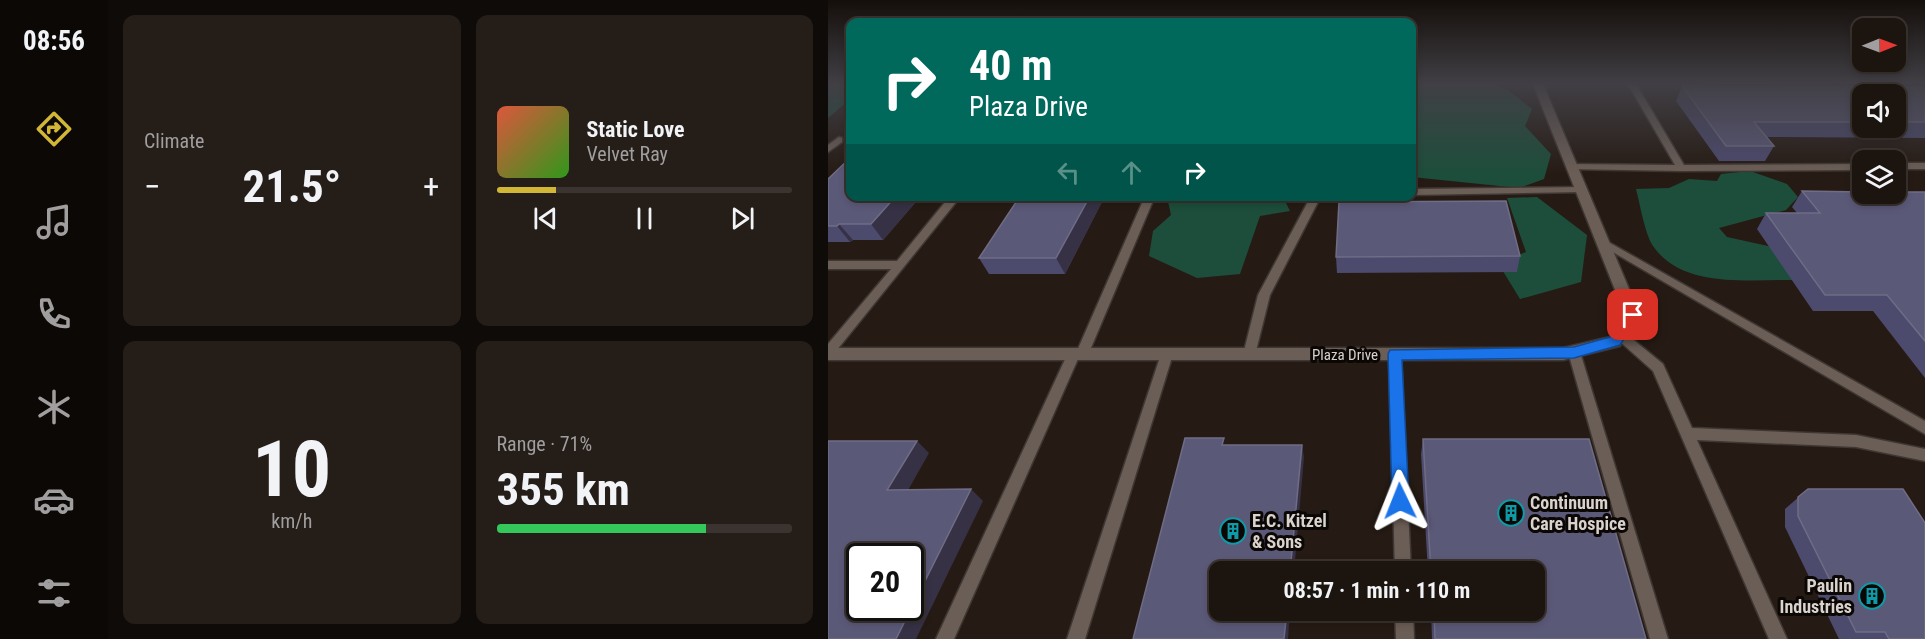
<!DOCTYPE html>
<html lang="en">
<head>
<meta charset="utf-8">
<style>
	:root { --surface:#1c140f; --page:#251d18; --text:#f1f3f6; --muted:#a09e9e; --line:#3a332f; --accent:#d2b635 }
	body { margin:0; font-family:"Roboto Condensed",sans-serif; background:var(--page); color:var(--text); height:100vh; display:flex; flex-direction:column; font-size:22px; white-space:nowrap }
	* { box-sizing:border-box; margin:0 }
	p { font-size:20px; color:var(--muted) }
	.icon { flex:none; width:33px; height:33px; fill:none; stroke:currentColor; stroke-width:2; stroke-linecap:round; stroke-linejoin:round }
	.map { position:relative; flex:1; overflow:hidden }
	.details { display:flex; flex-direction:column; gap:15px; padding:15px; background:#0f0b08; width:720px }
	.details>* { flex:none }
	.banner { position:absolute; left:18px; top:18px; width:570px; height:183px; border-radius:12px; box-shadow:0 3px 9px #0003,0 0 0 2px var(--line); background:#00695c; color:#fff; overflow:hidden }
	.needle { width:39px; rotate:89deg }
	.buttons { position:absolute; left:1024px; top:18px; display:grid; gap:12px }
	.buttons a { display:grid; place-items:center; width:54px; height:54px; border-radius:12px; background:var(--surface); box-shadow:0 3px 9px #0003,0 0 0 2px var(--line); font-size:30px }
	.speed { position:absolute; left:18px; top:543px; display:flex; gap:12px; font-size:30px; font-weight:700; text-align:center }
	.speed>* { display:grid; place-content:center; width:78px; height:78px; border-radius:50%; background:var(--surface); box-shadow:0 3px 9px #0003,0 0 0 2px var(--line); line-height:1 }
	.speed .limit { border:3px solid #111; border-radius:9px; background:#fff; color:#111 }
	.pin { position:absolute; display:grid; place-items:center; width:51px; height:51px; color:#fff; margin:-26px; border-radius:12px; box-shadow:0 3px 9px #0006 }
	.me { position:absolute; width:66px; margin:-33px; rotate:358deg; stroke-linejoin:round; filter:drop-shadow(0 0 4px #0008) }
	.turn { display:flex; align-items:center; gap:21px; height:126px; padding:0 24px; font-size:27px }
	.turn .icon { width:78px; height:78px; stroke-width:2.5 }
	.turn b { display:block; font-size:42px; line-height:51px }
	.lanes { display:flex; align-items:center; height:57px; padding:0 24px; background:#0003; justify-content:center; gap:30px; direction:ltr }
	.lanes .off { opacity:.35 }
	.big { font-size:45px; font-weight:700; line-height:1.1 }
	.details .tile { flex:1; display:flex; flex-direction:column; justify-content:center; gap:9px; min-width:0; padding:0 21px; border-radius:12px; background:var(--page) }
	.details .dial { align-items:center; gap:0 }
	.dial b { font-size:78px; line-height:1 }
	.song { display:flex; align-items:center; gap:18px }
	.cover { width:72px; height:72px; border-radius:9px; background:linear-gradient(135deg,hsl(10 70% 55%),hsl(110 70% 35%)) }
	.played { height:6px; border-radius:3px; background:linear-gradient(90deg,var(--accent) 20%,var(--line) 20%) }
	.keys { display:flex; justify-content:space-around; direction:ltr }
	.heat { display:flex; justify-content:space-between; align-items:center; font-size:33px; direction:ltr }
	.charge { height:9px; border-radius:4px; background:linear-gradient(90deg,#34c759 71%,var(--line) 0) }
	.details .tiles { flex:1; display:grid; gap:15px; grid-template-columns:repeat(2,1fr) }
	.trip { position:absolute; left:381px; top:561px; width:336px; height:60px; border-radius:12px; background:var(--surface); box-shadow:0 3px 9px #0003,0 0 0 2px var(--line); font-weight:700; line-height:60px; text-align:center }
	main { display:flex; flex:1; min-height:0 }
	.dock { display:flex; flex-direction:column; width:108px; justify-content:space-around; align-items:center; background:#0b0806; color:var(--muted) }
	.dock .icon { width:42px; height:42px }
	.dock .on { color:var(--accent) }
	.dock b { font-size:27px; color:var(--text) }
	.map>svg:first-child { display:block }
	.forest { fill:#1d4e3b }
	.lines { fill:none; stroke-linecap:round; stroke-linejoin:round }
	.lane-casing { stroke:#3f3733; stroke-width:3 }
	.street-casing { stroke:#3f3733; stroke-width:3 }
	.lane { fill:#6b5e56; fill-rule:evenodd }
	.street { fill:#6b5e56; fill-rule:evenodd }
	.wall { fill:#4c4a6d; fill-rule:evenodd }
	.shaded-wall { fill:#363145 }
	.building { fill:#5b5978; stroke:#6f6c85; stroke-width:1.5; fill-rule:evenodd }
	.route { fill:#1a73e8; stroke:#114b97; stroke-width:1.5 }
	.labels { text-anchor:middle; stroke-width:6; stroke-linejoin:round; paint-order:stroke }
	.street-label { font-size:15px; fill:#dad2cd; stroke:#0b0705 }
	.near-poi-label { font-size:18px; font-weight:bold; fill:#dad2cd; stroke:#0b0705; text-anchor:start }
</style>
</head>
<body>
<main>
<nav class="dock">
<b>08:56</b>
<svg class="icon on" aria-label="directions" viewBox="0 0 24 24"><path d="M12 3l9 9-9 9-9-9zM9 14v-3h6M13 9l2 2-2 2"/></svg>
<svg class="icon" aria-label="music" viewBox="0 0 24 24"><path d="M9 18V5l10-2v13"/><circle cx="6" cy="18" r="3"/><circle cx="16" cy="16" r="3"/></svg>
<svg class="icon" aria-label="phone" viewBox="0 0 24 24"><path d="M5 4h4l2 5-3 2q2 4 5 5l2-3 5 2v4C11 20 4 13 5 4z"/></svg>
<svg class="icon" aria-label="climate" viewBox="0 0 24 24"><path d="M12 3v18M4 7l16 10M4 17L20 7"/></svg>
<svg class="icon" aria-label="car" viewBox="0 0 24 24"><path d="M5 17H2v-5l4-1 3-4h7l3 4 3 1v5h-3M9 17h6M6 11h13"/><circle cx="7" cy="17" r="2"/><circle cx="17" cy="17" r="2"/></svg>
<svg class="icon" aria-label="filters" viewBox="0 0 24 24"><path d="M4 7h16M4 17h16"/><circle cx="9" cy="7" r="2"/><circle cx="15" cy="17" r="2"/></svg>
</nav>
<section class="details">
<div class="tiles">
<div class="tile"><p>Climate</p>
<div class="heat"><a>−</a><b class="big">21.5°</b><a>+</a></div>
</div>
<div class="tile">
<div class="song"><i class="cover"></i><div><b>Static Love</b><p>Velvet Ray</p></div></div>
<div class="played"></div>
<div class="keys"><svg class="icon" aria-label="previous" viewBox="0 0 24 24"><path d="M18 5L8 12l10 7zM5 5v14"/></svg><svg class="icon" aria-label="pause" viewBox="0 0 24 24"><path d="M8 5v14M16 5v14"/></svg><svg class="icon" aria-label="next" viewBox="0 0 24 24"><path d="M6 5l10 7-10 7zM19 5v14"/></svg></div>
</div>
<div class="tile dial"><b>10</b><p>km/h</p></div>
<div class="tile"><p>Range · 71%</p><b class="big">355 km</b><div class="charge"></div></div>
</div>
</section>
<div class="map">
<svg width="1097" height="639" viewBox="0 0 1097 639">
	<rect width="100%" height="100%" fill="#261b14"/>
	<g class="forest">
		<path d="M 0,84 L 22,84 L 22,99 L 0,118 Z"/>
		<path d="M 584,84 L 666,84 L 681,91 L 704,109 L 697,126 L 723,154 L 716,179 L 691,188 L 584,177 Z"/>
		<path d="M 922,171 L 959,184 L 970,197 L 958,210 L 891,228 L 899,237 L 949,248 L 972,280 C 925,279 855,290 825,246 C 817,234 812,204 808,189 L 841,188 L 861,179 L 889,181 L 893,174 Z"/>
		<path d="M 339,197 L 455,197 L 462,211 L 432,216 L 412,274 L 369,278 L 321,256 L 325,231 L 343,215 Z"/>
		<path d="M 709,197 L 759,235 L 753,282 L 692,299 L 670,263 L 698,252 L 679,198 Z"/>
	</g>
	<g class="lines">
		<g class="lane-casing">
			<g id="lane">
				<path d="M 800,84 L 808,84 L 856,165 L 1035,164 L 1035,170 L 853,171 L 740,169 L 740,165 L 743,164 L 847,165 Z"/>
				<path d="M 11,137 L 14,138 L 14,142 L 0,152 L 0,145 Z"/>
				<rect x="1068" y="163" width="29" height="6"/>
				<path d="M 753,187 L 756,188 L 756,192 L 584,195 L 584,189 Z"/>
				<path d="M 122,196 L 133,196 L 4,356 L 0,358 L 0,344 L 63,269 L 0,269 L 0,261 L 69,261 Z"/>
				<path d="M 317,196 L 327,196 L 260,355 L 258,358 L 250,359 L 126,639 L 108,639 L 239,355 L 241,352 L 249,351 Z"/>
				<path d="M 483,196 L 495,196 L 491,200 L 442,295 L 427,355 L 425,358 L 417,358 L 415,355 L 430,295 Z"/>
				<path d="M 775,239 L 1097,421 L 1097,434 L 771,244 L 770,242 L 771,240 Z"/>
				<path d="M 792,330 L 796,332 L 835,364 L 864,428 L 1028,435 L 1097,449 L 1097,461 L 1028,447 L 869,440 L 959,639 L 941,639 L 825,371 L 788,338 L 786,335 L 788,332 Z"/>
				<path d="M 746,347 L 750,349 L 752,352 L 840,639 L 822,639 L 740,352 L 742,349 Z"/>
				<path d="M 339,349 L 343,351 L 345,354 L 257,639 L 239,639 L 333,354 L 335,351 Z"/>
				<path d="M 567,349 L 571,351 L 573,354 L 583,572 L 567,572 L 561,354 L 563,351 Z"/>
				<path d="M 567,610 L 585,610 L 586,639 L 568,639 Z"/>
			</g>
		</g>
		<g class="street-casing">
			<path id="street" d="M 705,84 L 715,84 L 812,315 L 792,346 L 735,360 L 0,360 L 0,348 L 735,348 L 782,337 L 797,315 Z"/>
		</g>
		<use href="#lane" class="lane"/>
		<use href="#street" class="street"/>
	</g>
	<g class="wall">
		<path d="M 854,86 L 1097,87 L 1097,138 L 938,137 L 946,146 L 937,161 L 891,161 L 848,101 ZM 1035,94 L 1068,94 L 1068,128 L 1035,128 Z"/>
		<path d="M 0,179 L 22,196 L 93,196 L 55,240 L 25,240 L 22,242 L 0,242 Z"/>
		<path d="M 974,191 L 1097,192 L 1097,378 L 1045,311 L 985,311 L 929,229 L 938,213 L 969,213 L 964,207 Z"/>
		<path d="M 192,196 L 277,196 L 237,274 L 161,274 L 151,258 Z"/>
		<path d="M 692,256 L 689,272 L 509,273 L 508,257 Z"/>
		<path d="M 595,439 L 818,639 L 604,639 L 603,610 L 706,610 L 706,572 L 600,572 L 593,454 Z"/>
		<path d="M 980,489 L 1097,639 L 1011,639 L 957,527 L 957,509 Z"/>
	</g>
	<g class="shaded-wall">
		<path d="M 68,196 L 93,196 L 55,240 L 43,224 Z"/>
		<path d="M 262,196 L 277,196 L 237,274 L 228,258 Z"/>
		<path d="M 11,224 L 25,240 L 22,242 L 9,226 Z"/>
		<path d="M 89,441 L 101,453 L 74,501 L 59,490 Z"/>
		<path d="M 474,445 L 476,457 L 466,572 L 462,572 Z"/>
		<path d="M 143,489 L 155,501 L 88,639 L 68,639 Z"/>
		<path d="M 459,610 L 462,610 L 460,639 L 456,639 Z"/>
	</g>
	<g class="building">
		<path d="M 854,86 L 1097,87 L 1097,122 L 1068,122 L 1068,94 L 1035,94 L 1035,122 L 926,122 L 946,146 L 898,146 Z"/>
		<path d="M 22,158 L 22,196 L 68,196 L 43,224 L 11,224 L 9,226 L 0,226 L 0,179 Z"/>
		<path d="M 974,191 L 1035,192 L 1035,194 L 1068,194 L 1068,192 L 1097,192 L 1097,341 L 1059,295 L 997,295 L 938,213 L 992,213 Z"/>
		<path d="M 192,196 L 262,196 L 228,258 L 151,258 Z"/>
		<path d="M 678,201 L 692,256 L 508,257 L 511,202 Z"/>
		<path d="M 357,438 L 396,438 L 394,445 L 474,445 L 462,572 L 392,572 L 392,610 L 459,610 L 456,639 L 305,639 Z"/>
		<path d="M 595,439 L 761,439 L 818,639 L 607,639 L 606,610 L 706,610 L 706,572 L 603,572 Z"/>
		<path d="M 0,441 L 89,441 L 59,490 L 143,489 L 68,639 L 0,639 ZM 32,556 L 82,556 L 82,608 L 32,608 Z"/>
		<path d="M 980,489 L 1075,489 L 1097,523 L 1097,639 L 1061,639 L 1057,632 L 1028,632 L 970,516 L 970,497 Z"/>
	</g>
	<linearGradient id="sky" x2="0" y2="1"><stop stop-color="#150f0b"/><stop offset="0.48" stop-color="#413f45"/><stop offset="1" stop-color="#413f45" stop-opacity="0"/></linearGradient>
	<rect width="1097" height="174" fill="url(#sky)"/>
	<path class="route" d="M 805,310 L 812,315 L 792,345 L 746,358 L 574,360 L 581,501 L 579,507 L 572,509 L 566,507 L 564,501 L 560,354 L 562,350 L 746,347 L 782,337 L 800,311 Z"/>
	<defs>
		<g id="building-ring" transform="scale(1.35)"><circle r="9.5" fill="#0b0705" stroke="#0f9aa8" stroke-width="1.5"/><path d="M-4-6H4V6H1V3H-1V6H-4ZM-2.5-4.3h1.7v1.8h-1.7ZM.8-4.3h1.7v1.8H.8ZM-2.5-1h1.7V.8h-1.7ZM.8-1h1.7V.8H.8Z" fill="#0f9aa8"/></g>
	</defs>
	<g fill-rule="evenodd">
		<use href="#building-ring" x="683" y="513"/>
		<use href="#building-ring" x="405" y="531"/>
		<use href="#building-ring" x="1044" y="596"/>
	</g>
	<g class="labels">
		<g class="street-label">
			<text x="517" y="360">Plaza Drive</text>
		</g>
		<g class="near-poi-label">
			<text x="702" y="509">Continuum<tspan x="702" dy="21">Care Hospice</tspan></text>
			<text x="424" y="527">E.C. Kitzel<tspan x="424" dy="21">&amp; Sons</tspan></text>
			<text x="1024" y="592" text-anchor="end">Paulin<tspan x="1024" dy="21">Industries</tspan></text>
		</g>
	</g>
</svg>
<div class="buttons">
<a><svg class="needle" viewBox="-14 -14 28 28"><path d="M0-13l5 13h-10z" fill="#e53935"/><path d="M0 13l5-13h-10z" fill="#a09e9e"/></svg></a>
<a><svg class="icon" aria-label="sound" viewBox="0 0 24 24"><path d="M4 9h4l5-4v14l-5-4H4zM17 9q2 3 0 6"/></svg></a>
<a><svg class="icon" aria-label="layers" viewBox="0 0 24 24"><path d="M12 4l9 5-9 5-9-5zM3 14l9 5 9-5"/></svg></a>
</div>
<div class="speed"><div class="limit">20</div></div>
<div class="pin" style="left:805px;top:315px;background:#d93025"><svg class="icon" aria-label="arrive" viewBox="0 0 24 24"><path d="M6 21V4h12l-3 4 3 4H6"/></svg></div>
<svg class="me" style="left:572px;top:501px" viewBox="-20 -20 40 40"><path d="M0-17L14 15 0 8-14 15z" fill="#1a73e8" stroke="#fff" stroke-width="4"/></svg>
<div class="trip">08:57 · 1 min · 110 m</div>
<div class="banner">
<div class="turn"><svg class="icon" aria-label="right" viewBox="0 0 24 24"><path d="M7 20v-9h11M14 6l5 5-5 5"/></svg><div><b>40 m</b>Plaza Drive</div></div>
<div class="lanes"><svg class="icon off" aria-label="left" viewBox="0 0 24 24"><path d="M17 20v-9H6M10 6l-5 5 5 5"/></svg><svg class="icon off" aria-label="ahead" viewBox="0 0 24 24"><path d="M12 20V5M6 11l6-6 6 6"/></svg><svg class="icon" aria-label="right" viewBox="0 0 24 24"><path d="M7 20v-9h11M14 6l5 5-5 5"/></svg></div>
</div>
</div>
</main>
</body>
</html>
